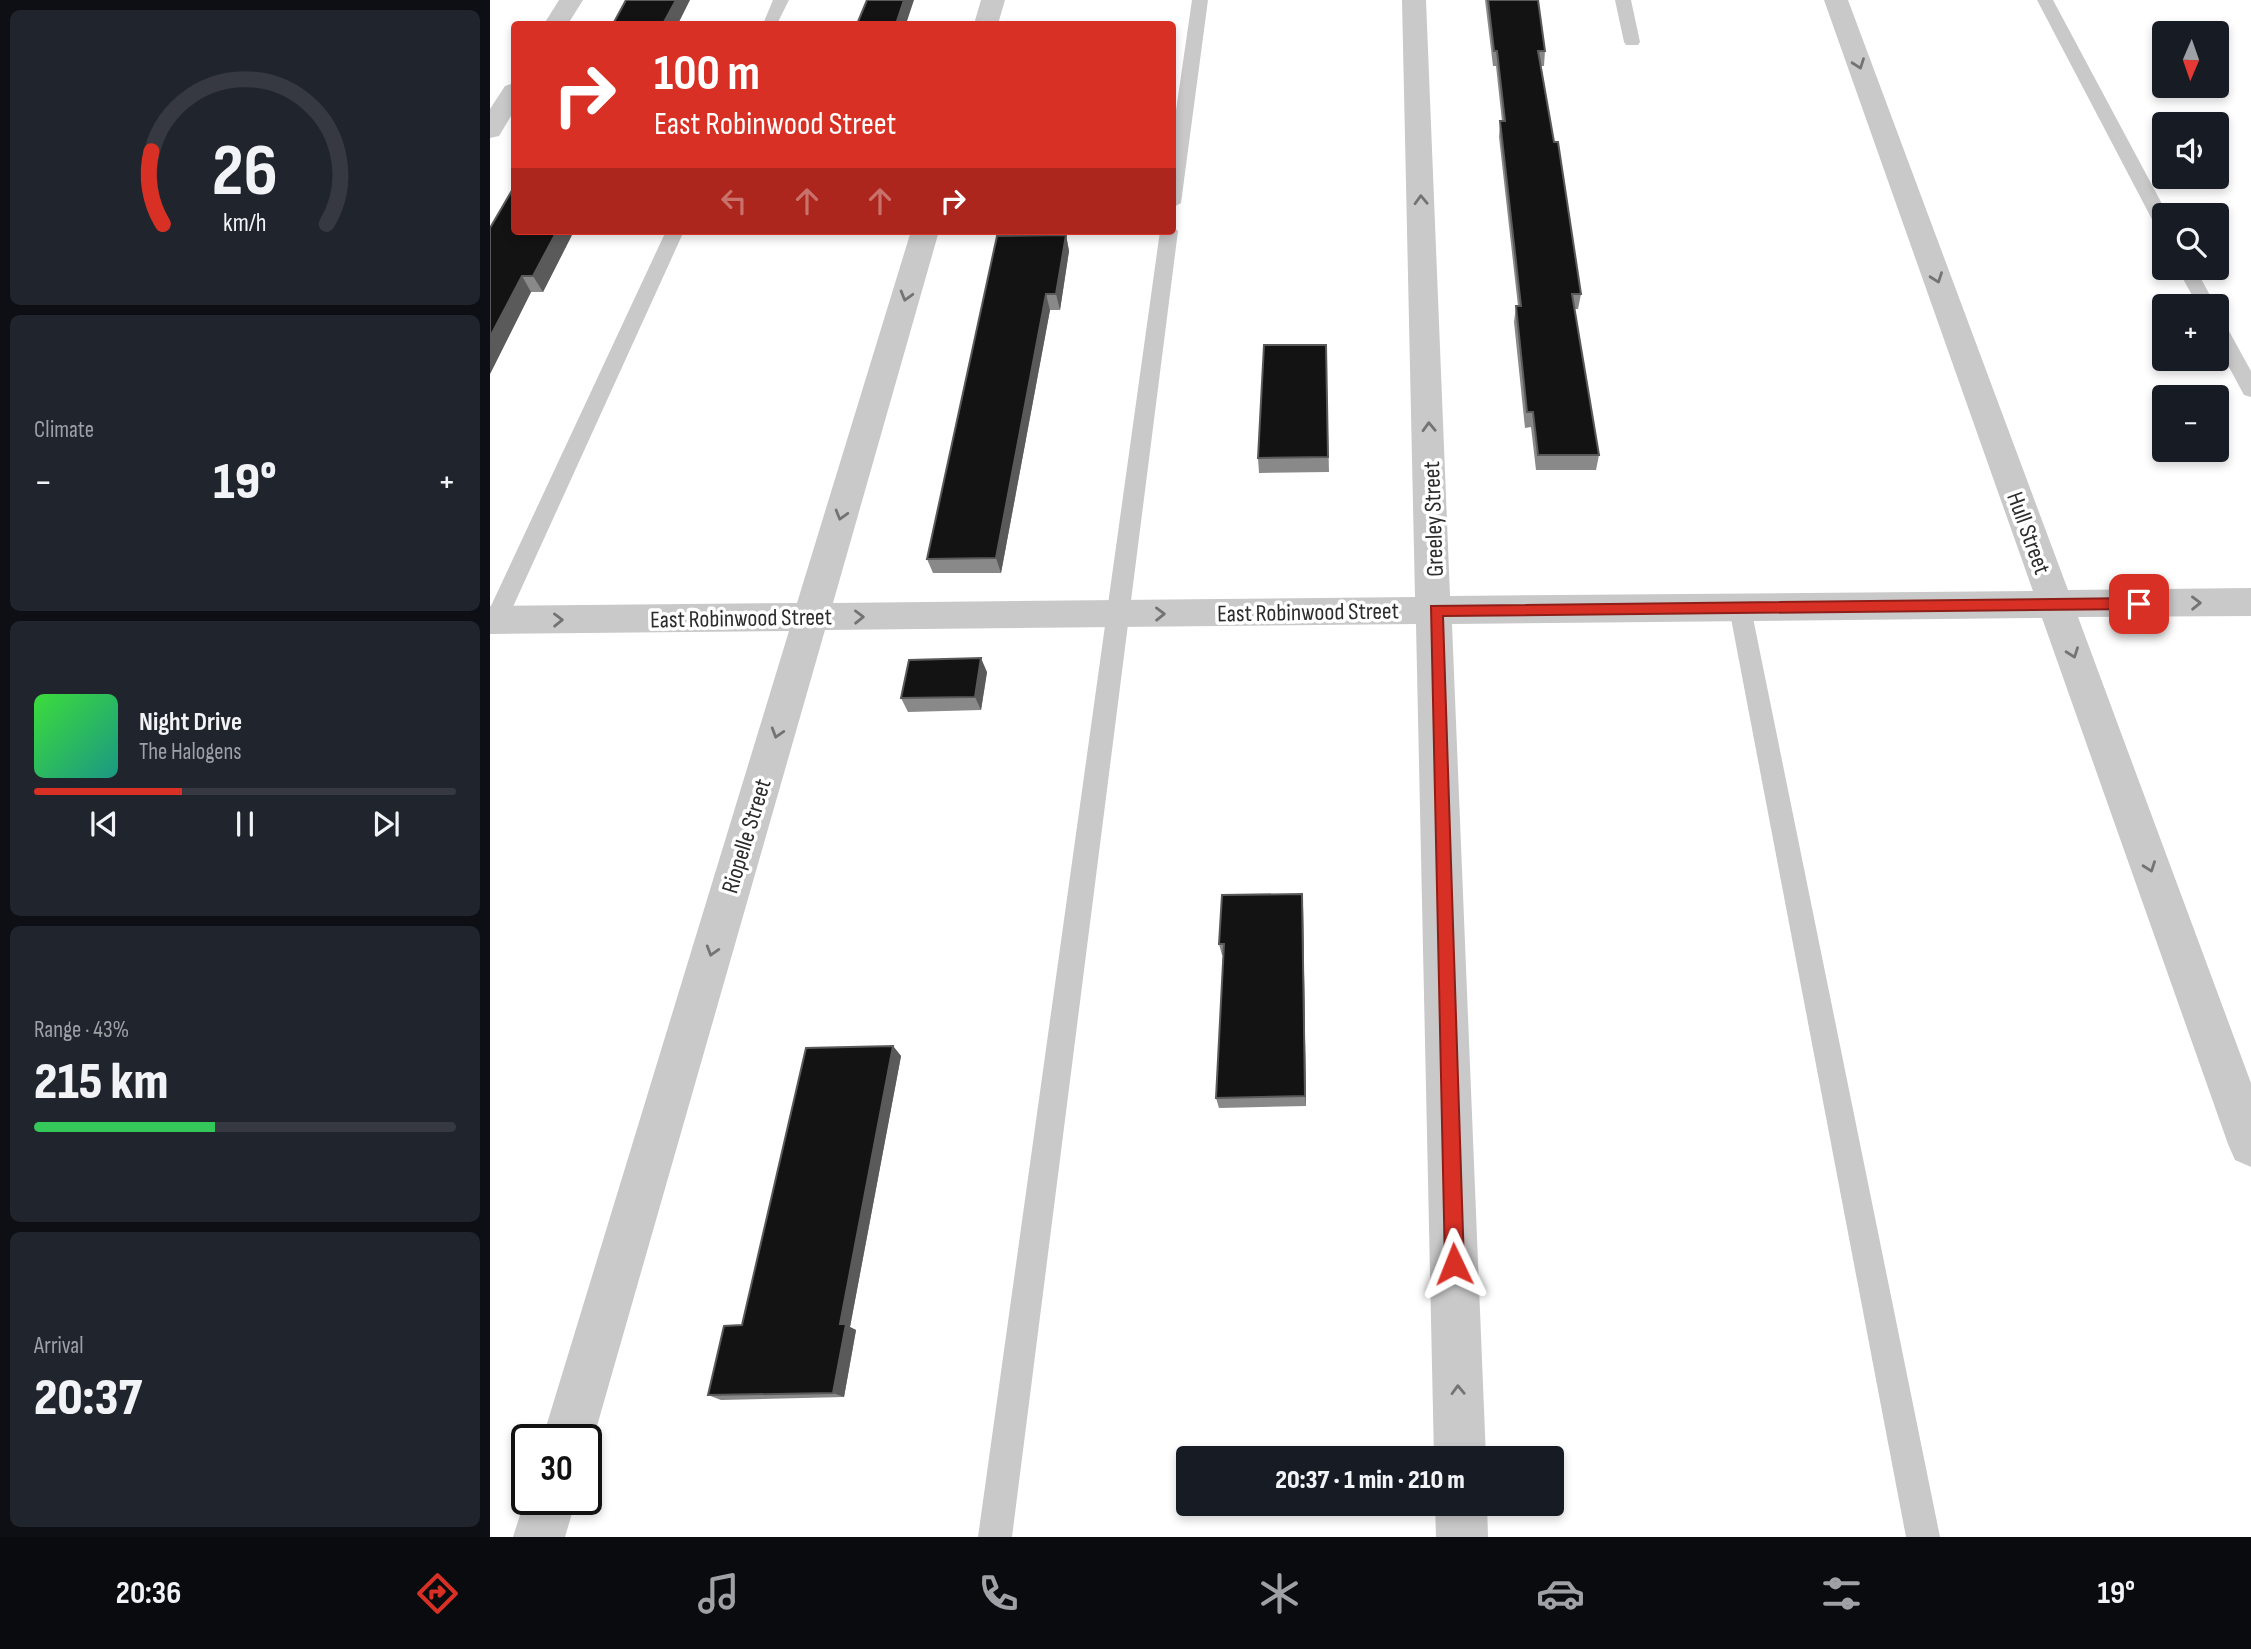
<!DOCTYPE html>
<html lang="en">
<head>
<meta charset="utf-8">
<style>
	:root { --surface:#171b24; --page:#20242c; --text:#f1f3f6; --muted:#9ea1a6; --line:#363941; --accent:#d93025 }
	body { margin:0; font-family:"Sofia Sans Condensed",sans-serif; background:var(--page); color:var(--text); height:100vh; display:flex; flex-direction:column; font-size:26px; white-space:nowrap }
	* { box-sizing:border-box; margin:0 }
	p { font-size:23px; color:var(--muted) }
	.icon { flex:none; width:38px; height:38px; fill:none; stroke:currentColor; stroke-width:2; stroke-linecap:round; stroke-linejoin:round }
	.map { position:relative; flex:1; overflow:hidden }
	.sheet { display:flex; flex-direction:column; gap:10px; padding:10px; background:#0d0f14; width:490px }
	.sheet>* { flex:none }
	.guide { position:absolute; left:21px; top:21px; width:665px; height:214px; border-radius:7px; box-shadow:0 4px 10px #0003; background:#d93025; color:#fff; overflow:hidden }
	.needle { width:46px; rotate:182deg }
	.fabs { position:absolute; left:1662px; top:21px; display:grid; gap:14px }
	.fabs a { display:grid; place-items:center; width:77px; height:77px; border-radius:7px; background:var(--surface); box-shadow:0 4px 10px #0003; font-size:35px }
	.speed { position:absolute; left:21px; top:1424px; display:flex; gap:14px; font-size:35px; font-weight:700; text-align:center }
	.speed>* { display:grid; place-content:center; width:91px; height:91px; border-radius:50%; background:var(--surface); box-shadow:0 4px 10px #0003; line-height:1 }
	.speed .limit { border:4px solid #111; border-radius:10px; background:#fff; color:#111 }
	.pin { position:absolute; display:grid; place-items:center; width:60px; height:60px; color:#fff; margin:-30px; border-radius:14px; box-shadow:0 4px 10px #0006 }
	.me { position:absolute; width:77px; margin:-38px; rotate:358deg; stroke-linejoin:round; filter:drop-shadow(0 0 5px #0008) }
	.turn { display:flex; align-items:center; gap:24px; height:147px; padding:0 28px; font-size:32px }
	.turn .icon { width:91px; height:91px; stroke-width:2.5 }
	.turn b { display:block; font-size:49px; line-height:60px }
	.lanes { display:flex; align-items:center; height:66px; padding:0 28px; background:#0003; justify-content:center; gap:35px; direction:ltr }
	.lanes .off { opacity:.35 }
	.big { font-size:52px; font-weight:800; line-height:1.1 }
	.sheet .card { flex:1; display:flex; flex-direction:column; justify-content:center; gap:10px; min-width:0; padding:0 24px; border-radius:10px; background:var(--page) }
	.sheet .dial { align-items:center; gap:0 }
	.dial svg { height:182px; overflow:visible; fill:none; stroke:var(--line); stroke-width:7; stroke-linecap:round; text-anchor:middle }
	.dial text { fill:var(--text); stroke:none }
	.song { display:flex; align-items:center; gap:21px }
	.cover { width:84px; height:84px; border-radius:10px; background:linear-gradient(135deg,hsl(120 70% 55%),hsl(170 70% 35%)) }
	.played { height:7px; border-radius:4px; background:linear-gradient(90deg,var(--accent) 35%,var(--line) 35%) }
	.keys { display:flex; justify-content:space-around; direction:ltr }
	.heat { display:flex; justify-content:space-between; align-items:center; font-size:38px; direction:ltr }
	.charge { height:10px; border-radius:5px; background:linear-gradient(90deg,#34c759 43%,var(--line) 0) }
	.trip { position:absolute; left:686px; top:1446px; width:388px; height:70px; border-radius:7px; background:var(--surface); box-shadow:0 4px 10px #0003; font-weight:800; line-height:70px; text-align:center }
	.dock { display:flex; height:112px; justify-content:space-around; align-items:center; background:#090b0e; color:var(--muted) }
	.dock .icon { width:49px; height:49px }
	.dock .current { color:var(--accent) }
	.dock b { font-size:32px; color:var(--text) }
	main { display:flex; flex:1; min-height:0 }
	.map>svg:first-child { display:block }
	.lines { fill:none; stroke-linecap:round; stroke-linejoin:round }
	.lane { fill:#c9c9c9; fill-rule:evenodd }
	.street { fill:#c9c9c9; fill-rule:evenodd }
	.wall { fill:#898989 }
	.shaded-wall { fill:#5a5a5a }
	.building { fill:#131313; stroke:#5a5a5a; stroke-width:2 }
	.oneway { stroke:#737373 }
	.route { fill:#d93025; stroke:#8d1f18; stroke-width:2 }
	.labels { text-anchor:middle; stroke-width:7; stroke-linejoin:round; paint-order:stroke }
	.street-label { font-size:24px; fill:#2c2c2c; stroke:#fff }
</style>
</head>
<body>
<main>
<section class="sheet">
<div class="card dial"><svg viewBox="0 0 100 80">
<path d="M14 69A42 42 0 1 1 86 69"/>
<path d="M14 69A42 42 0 0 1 9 37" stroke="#d93025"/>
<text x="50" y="56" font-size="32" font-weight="700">26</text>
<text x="50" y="72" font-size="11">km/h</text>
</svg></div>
<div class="card"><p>Climate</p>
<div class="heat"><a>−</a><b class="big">19°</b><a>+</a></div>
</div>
<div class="card">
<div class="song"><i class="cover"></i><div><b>Night Drive</b><p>The Halogens</p></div></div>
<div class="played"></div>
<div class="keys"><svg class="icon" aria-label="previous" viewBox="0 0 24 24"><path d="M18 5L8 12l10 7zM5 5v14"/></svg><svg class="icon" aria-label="pause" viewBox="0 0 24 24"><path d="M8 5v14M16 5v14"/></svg><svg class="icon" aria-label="next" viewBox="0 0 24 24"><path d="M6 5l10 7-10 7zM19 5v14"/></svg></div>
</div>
<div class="card"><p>Range · 43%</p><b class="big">215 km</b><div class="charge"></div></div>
<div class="card"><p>Arrival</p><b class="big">20:37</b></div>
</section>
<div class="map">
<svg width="1761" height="1537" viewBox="0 0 1761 1537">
	<rect width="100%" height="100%" fill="#fff"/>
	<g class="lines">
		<g class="lane">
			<path d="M 283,0 L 299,0 L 287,24 L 273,24 Z"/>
			<path d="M 702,0 L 718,0 L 691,203 L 682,208 L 682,138 Z"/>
			<path d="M 1125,0 L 1141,0 L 1150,42 L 1148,45 L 1136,45 L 1134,42 Z"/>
			<path d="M 1547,0 L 1563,0 L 1678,215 L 1675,215 L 1675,232 L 1666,227 Z"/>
			<path d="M 682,226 L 688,231 L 522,1537 L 488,1537 L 670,231 L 682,231 Z"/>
			<path d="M 176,231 L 194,231 L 17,620 L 14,626 L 0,627 L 0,608 Z"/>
			<path d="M 1687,268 L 1705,268 L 1726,306 L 1708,306 Z"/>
			<path d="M 1727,320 L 1734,322 L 1761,371 L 1761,397 L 1754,395 L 1727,345 Z"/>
			<path d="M 1250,599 L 1258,602 L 1261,608 L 1450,1537 L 1416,1537 L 1239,608 L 1242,602 Z"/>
		</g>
		<g class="street">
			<path d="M 69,0 L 93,0 L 78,24 L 54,24 Z"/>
			<path d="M 491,0 L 515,0 L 508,24 L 484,24 Z"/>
			<path d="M 912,0 L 936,0 L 960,596 L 1543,591 L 1334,0 L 1358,0 L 1578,590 L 1761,588 L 1761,616 L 1588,617 L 1761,1083 L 1761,1167 L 1745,1160 L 1738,1144 L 1552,618 L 962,624 L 996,1458 L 944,1458 L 926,624 L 335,630 L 103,1440 L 96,1455 L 96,1440 L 52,1440 L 299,631 L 0,634 L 0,606 L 307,603 L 421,231 L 449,231 L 343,603 L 925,597 Z"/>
			<path d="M 24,83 L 24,111 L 9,136 L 0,138 L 0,109 L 15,86 Z"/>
			<path d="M 37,1493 L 37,1500 L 86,1500 L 75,1537 L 23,1537 Z"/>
			<path d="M 945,1503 L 997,1503 L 998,1537 L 946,1537 Z"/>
		</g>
	</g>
	<g class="wall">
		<path d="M 995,0 L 1048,0 L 1055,51 L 1054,66 L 1051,66 L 1091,294 L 1088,309 L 1084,309 L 1109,455 L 1106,470 L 1046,470 L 1041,427 L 1035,428 L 1024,322 L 1026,306 L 1028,306 L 1009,137 L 1010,121 L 1012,121 L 1006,66 L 1003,66 Z"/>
		<path d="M 24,231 L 84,231 L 53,292 L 41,292 L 0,374 Z"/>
		<path d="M 576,235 L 579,251 L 570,310 L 560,310 L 511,573 L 443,573 L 437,559 Z"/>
		<path d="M 836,345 L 839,472 L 769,473 L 768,458 Z"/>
		<path d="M 497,672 L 491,710 L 418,712 L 411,698 Z"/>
		<path d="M 813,906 L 816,1106 L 729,1108 L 726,1098 L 733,955 L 732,955 L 729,944 Z"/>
		<path d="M 403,1046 L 411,1056 L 360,1327 L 366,1330 L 354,1397 L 231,1400 L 218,1395 L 252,1325 Z"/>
	</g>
	<g class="shaded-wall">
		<path d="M 186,0 L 200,0 L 188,24 L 173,24 Z"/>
		<path d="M 414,0 L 424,0 L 416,24 L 406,24 Z"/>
		<path d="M 67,231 L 84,231 L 53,292 L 43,276 Z"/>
		<path d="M 576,235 L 579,251 L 570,310 L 566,294 Z"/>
		<path d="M 32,276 L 41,292 L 0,374 L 0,337 Z"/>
		<path d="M 556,294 L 560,310 L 511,573 L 506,558 Z"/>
		<path d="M 491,658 L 497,672 L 491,710 L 485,697 Z"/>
		<path d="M 812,894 L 813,906 L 816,1106 L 815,1096 Z"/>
		<path d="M 403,1046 L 411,1056 L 360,1327 L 366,1330 L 354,1397 L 343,1393 L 350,1324 Z"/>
	</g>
	<g class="building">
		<path d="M 136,0 L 186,0 L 173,24 L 123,24 Z"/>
		<path d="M 377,0 L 414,0 L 406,24 L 367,24 Z"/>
		<path d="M 998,0 L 1048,0 L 1055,51 L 1048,51 L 1064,142 L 1068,142 L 1091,294 L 1082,294 L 1109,455 L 1048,455 L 1043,412 L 1037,412 L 1026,306 L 1031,306 L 1010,121 L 1015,121 L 1007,51 L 1004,51 Z"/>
		<path d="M 24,187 L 24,231 L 67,231 L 43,276 L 32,276 L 0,337 L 0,228 Z"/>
		<path d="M 576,235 L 566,294 L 556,294 L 506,558 L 437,559 L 507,236 Z"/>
		<path d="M 774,345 L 836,345 L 838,457 L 768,458 Z"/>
		<path d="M 491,658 L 485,697 L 411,698 L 419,660 Z"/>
		<path d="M 812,894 L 815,1096 L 726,1098 L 734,944 L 729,944 L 732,895 Z"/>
		<path d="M 403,1046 L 350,1324 L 356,1324 L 343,1393 L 218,1395 L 234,1326 L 252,1325 L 316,1048 Z"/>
	</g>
	<defs><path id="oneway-chevron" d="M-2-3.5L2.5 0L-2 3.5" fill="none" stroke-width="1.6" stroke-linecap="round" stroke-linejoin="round" transform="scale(1.75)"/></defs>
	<g class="oneway">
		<use href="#oneway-chevron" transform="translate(1369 64) rotate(70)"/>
		<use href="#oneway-chevron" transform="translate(931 200) rotate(-92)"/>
		<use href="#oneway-chevron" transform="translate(1447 278) rotate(70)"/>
		<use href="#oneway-chevron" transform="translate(416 296) rotate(106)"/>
		<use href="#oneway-chevron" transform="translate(939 427) rotate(-92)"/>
		<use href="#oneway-chevron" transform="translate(351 515) rotate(106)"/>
		<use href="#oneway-chevron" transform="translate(1706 603) rotate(-1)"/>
		<use href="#oneway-chevron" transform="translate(670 614) rotate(-1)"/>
		<use href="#oneway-chevron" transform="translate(369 617) rotate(-1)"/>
		<use href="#oneway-chevron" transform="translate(68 620) rotate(-1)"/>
		<use href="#oneway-chevron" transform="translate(1583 653) rotate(70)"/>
		<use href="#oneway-chevron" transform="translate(287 733) rotate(107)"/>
		<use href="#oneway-chevron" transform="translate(1660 867) rotate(70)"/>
		<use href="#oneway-chevron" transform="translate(222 951) rotate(107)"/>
		<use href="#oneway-chevron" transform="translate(968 1390) rotate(-92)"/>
	</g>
	<path class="route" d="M 1649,598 L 1657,604 L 1649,609 L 953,616 L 974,1264 L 971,1271 L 964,1274 L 957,1271 L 955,1264 L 941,606 Z"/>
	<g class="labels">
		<g class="street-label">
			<text transform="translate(943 519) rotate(-92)" y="8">Greeley Street</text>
			<text transform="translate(1539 533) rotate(70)" y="8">Hull Street</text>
			<text transform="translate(818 612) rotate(-1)" y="8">East Robinwood Street</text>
			<text transform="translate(251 618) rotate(-1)" y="8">East Robinwood Street</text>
			<text transform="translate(256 836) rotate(-73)" y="8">Riopelle Street</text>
		</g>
	</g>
</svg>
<div class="fabs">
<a><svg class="needle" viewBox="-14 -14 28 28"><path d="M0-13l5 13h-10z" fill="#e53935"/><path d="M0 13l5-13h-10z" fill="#9ea1a6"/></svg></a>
<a><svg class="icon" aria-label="sound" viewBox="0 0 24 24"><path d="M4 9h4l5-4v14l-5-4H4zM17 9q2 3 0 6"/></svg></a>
<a><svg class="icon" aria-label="search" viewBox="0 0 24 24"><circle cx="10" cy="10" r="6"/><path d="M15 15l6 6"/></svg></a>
<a>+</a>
<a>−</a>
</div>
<div class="speed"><div class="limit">30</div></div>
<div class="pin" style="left:1649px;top:604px;background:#d93025"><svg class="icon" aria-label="arrive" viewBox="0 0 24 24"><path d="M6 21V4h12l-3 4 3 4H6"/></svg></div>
<svg class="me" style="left:964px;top:1264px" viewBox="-20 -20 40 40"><path d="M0-17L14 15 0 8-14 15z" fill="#d93025" stroke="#fff" stroke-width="4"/></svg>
<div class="trip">20:37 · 1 min · 210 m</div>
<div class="guide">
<div class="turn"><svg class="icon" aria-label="right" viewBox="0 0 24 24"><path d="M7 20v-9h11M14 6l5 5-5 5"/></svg><div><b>100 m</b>East Robinwood Street</div></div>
<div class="lanes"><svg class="icon off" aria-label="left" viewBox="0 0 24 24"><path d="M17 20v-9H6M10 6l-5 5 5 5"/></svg><svg class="icon off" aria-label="ahead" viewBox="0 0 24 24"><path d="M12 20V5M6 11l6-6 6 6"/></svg><svg class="icon off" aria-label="ahead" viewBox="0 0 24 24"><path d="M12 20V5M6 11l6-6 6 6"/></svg><svg class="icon" aria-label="right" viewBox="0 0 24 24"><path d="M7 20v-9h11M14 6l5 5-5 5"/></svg></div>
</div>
</div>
</main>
<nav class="dock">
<b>20:36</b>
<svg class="icon current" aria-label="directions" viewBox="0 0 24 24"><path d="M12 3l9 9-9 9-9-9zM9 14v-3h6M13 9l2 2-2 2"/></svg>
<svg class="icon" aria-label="music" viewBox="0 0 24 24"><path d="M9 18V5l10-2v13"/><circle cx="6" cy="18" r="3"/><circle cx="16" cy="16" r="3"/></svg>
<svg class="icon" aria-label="phone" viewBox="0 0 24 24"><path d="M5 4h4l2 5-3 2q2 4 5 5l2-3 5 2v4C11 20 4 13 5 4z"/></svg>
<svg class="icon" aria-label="climate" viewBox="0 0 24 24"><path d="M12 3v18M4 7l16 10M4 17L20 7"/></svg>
<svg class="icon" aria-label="car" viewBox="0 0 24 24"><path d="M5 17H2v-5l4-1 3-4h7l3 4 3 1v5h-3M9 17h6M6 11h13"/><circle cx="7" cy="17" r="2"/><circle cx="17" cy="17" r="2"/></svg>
<svg class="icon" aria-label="filters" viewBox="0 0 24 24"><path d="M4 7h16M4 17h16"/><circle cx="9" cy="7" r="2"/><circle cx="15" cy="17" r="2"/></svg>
<b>19°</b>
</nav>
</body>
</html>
